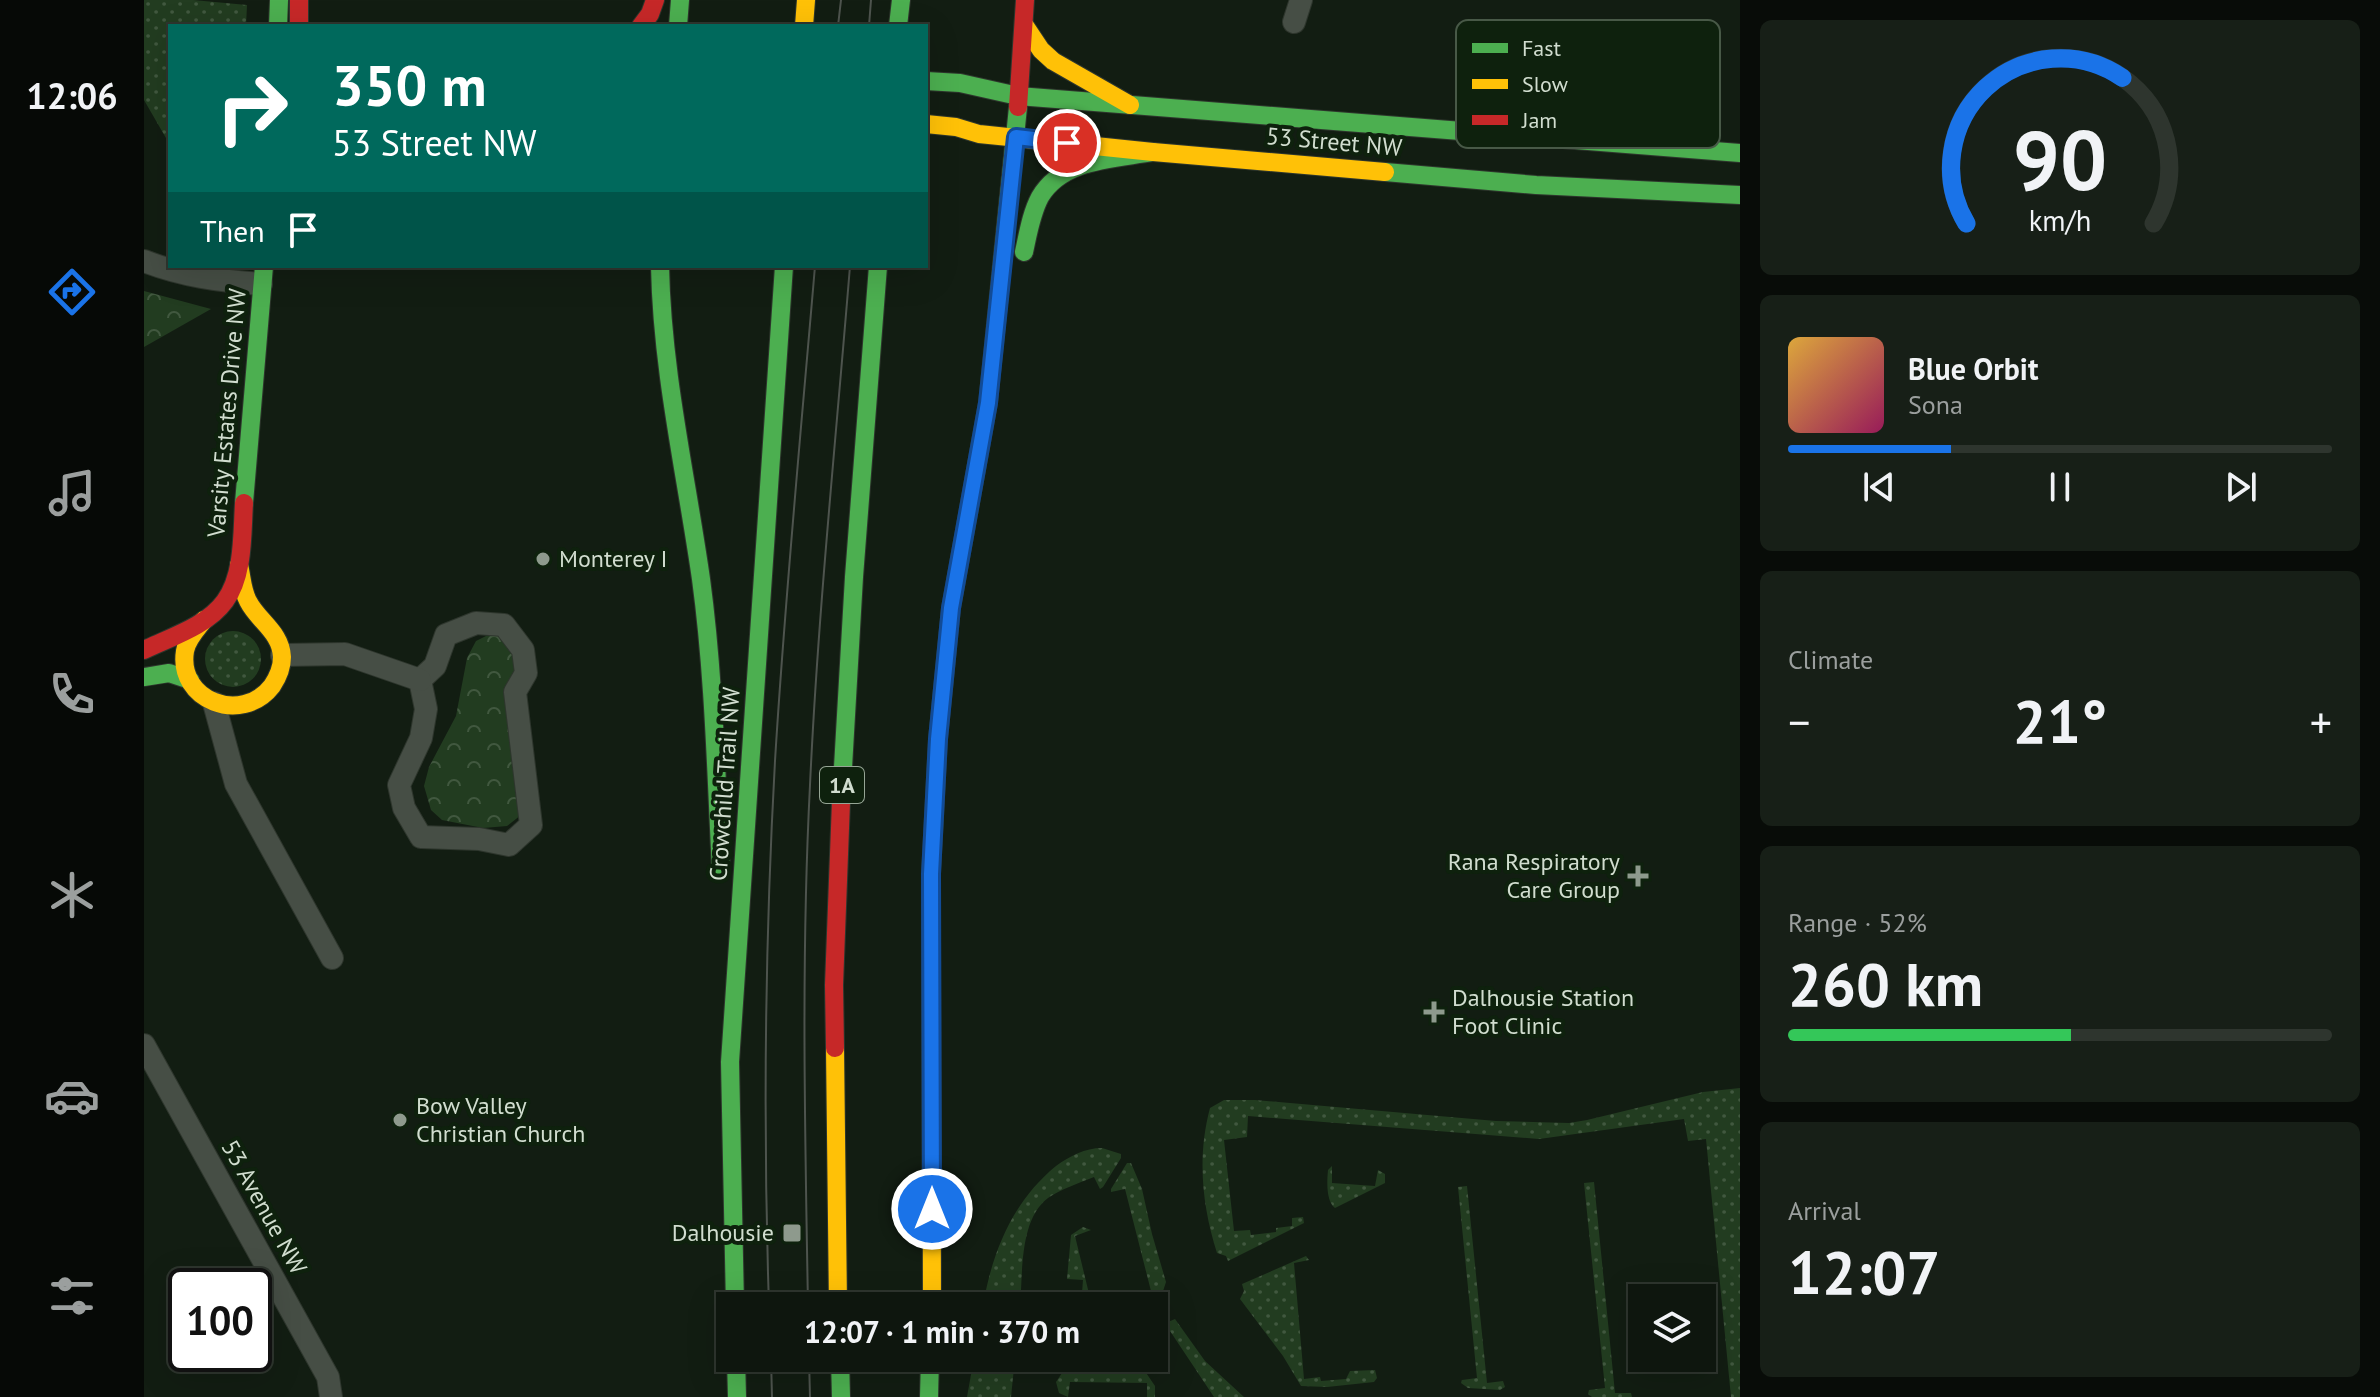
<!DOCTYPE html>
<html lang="en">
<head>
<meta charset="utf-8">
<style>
	:root { --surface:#0e160e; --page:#171f17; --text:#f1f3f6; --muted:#9b9f9e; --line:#2e352e; --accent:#1a73e8 }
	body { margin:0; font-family:"PT Sans",sans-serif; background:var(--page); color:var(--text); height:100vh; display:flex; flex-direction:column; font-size:30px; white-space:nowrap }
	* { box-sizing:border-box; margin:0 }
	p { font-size:26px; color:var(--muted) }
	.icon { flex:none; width:44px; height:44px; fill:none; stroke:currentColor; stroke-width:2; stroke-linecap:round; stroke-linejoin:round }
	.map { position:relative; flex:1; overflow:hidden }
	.details { display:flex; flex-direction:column; gap:20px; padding:20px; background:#080c08; width:640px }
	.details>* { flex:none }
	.hud { position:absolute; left:24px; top:24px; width:760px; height:244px; border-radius:0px; box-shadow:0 8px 32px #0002,0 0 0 2px var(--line); background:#00695c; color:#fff; overflow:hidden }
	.fabs { position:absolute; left:1484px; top:1284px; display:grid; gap:16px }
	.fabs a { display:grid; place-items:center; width:88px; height:88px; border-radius:0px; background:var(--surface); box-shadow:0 8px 32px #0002,0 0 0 2px var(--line); font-size:40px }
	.speed { position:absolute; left:24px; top:1268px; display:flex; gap:16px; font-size:40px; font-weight:700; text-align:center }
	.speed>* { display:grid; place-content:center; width:104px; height:104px; border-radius:50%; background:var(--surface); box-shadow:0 8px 32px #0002,0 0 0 2px var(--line); line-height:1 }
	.speed .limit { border:4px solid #111; border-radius:12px; background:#fff; color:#111 }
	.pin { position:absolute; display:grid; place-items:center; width:68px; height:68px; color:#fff; margin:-34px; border:4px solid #fff; border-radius:50%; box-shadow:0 2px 8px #0007 }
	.me { position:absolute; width:88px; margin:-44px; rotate:0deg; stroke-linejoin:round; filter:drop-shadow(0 0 6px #0008) }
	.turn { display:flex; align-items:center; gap:28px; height:168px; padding:0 32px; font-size:36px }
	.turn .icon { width:104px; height:104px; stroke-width:2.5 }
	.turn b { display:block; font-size:56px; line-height:68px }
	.then { display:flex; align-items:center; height:76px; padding:0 32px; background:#0003; gap:16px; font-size:30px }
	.big { font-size:60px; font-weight:700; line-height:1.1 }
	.details .tile { flex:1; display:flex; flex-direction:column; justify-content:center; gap:12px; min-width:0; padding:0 28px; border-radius:12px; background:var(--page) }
	.details .dial { align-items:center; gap:0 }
	.dial svg { height:208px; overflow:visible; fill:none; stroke:var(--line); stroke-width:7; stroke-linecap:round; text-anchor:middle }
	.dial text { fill:var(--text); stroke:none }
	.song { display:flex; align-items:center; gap:24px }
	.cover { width:96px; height:96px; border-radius:12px; background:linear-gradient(135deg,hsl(40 70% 55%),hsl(330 70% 35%)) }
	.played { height:8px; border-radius:4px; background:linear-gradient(90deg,var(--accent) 30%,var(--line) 30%) }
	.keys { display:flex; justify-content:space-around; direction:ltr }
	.heat { display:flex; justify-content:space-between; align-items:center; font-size:44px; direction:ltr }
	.charge { height:12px; border-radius:6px; background:linear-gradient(90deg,#34c759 52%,var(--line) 0) }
	.trip { position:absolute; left:572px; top:1292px; width:452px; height:80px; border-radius:0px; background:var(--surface); box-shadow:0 8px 32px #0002,0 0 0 2px var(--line); font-weight:700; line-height:80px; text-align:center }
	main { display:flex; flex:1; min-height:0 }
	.menu { display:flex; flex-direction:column; width:144px; justify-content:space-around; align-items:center; background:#060906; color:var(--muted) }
	.menu .icon { width:56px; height:56px }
	.menu .on { color:var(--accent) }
	.menu b { font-size:36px; color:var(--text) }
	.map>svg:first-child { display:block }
	.grass { fill:url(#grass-dots) }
	.forest { fill:url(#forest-crowns) }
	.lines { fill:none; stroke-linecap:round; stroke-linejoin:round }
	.street-casing { stroke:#2e362d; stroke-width:24 }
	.fast-casing { stroke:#2e362d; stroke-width:20 }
	.slow-casing { stroke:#2e362d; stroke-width:20 }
	.jam-casing { stroke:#2e362d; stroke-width:20 }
	.street { stroke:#464e45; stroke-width:22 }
	.fast { stroke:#4caf50; stroke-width:18 }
	.slow { stroke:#ffc107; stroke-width:18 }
	.jam { stroke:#c62828; stroke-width:18 }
	.tram { stroke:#4e544e; stroke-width:2 }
	.route-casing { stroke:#114b97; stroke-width:20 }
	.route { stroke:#1a73e8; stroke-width:14 }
	.poi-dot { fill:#8e9a8d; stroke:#0e210d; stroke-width:3 }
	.labels { text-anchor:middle; stroke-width:8; stroke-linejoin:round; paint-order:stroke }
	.shield { fill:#0e210d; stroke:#96a595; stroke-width:2 }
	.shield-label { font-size:22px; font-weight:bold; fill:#d1ddcf }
	.street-label { font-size:24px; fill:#d1ddcf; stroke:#0e210d }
	.poi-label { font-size:24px; fill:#d1ddcf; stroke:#0e210d; text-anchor:start }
	.key { fill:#0e210d; stroke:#485947; stroke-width:2 }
	.key-label { font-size:22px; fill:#d1ddcf }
</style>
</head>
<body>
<main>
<nav class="menu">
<b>12:06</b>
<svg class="icon on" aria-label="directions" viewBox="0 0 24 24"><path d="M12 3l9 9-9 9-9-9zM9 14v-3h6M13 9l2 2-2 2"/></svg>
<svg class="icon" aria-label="music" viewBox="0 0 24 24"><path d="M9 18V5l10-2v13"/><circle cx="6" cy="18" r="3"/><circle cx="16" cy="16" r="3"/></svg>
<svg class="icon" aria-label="phone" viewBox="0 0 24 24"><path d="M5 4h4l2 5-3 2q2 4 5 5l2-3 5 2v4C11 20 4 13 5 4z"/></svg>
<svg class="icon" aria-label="climate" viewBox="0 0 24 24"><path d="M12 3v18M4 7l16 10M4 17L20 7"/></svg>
<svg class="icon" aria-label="car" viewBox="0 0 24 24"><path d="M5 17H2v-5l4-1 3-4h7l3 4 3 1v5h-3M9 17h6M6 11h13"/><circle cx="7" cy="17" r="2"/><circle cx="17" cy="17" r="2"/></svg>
<svg class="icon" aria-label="filters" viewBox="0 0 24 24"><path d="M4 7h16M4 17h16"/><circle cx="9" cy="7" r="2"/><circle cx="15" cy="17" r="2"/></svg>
</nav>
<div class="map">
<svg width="1596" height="1397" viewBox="0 0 1596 1397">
	<defs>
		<pattern id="grass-dots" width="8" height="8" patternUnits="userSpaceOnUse" patternTransform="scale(2)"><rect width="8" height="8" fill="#223c20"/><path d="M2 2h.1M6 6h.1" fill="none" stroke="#41583f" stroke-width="1.8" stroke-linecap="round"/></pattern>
		<pattern id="forest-crowns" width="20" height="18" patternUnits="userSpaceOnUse" patternTransform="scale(2)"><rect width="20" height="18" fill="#223c20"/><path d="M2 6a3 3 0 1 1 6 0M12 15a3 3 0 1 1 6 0" fill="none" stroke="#41583f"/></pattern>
	</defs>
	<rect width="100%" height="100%" fill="#121d12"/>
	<g class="grass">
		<path d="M 0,0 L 49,0 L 103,5 L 102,26 L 26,26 L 26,145 L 0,100 Z"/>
		<circle cx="89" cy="659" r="28"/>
		<path d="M 1596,1088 L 1596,1397 L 1587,1397 L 1562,1139 L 1544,1141 L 1540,1119 L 1395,1139 L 1104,1116 L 1103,1137 L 1080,1140 L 1090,1231 L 1106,1230 L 1107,1235 L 1132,1232 L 1132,1228 L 1148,1226 L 1148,1218 L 1159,1217 L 1160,1223 L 1084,1261 L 1082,1256 L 1073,1253 C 1058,1206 1053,1157 1066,1108 L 1080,1100 L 1111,1100 L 1352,1121 L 1425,1123 L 1443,1120 L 1559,1092 Z"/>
		<path d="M 958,1148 L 977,1154 L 977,1158 L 959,1187 L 956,1189 L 950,1177 C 935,1183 917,1189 904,1198 C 875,1220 879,1273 876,1306 L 839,1306 C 848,1252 869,1201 912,1166 C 926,1156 941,1148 958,1148 Z"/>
		<path d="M 983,1163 L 987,1163 L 998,1189 L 1008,1234 L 1022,1282 L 1018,1294 L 997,1304 L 992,1302 L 992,1297 L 1007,1291 L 981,1189 L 967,1192 L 967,1189 Z"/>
		<path d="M 1188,1166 L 1188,1183 L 1231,1186 L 1234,1170 L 1241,1174 L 1241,1183 L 1191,1208 C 1182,1201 1183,1181 1184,1170 Z"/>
		<path d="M 1450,1182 L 1471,1393 L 1487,1393 L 1488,1397 L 1448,1397 L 1444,1394 L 1445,1390 L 1461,1388 L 1440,1183 Z"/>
		<path d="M 1323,1186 L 1343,1383 L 1359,1381 L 1361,1387 L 1356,1390 L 1324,1388 L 1317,1383 L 1318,1380 L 1333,1378 L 1314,1187 Z"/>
		<path d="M 939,1227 L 947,1230 L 931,1236 L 948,1306 L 937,1306 L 939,1280 L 923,1279 L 927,1235 Z"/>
		<path d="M 1162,1256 L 1165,1260 L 1150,1263 L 1160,1379 L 1176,1377 L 1177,1381 L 1202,1379 L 1206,1371 L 1231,1370 L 1233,1378 L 1230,1382 L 1183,1387 L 1157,1386 L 1139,1356 L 1096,1299 L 1100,1291 L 1098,1284 Z"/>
		<path d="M 1031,1319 L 1061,1361 L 1100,1397 L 1070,1397 L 1024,1328 L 1010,1336 L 1010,1328 Z"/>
		<path d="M 830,1358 L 871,1358 L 867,1397 L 823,1397 Z"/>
		<path d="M 949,1358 L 992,1358 L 1011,1386 L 1011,1397 L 1003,1397 L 1003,1383 L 926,1382 L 924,1397 L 915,1393 L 912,1382 L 918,1373 Z"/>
	</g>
	<g class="forest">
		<path d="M 0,291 L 67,309 L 0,347 Z"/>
		<path d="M 342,636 L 357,636 L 372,643 L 377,815 L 363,826 L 339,828 L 298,820 L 287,810 L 280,786 L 285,767 L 312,716 L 323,658 L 332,641 Z"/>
	</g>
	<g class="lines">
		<g class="street-casing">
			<g id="street">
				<path d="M 1150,22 L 1157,0"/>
				<path d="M 0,261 C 38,276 76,281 117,284"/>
				<path d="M 332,623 L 360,625 L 379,650 L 382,673 L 371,692 L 387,825 L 365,845 L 335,839 L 277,837 L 260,808 L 255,785 L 277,738 L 282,709 L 276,680 L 291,666 L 302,635 Z"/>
				<path d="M 138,655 L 201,654 L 276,680"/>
				<path d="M 70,703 L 92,784 L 188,958"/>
				<path d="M 0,1045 L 184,1377 L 187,1397"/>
			</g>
		</g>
		<g class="fast-casing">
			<g id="fast">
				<path d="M 134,26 L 135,0"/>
				<path d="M 534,26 L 536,0"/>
				<path d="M 754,26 L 757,0"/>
				<path d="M 782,81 L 816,83 L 874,96 L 1596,153"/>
				<path d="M 1241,172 L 1392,185 L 1596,195"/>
				<path d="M 880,252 C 884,234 887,214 896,197 C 918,159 970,159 1009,152"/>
				<path d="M 516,266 C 518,372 542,474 557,579 C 570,675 572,773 577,870"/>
				<path d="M 100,503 L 120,266"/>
				<path d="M 0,677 L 25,673 L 46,680"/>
				<path d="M 697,802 L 710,577 L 734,266"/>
				<path d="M 787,936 L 787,874 L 794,739 L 807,608 L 844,403 L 874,107"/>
				<path d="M 591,1306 L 586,1062 L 640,266"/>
				<path d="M 592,1358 L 593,1397"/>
				<path d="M 696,1358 L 697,1397"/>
				<path d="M 785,1397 L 786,1358"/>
			</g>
		</g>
		<g class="slow-casing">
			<g id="slow">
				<path d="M 660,26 L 662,0"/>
				<path d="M 881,26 L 897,50 L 909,61 L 986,105"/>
				<path d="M 782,124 L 812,127 L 835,134 L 1009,152 L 1241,172"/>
				<path d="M 60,620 C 53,629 43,639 41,651 C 33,701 98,725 128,686 C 134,677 138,668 138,657 C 137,632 114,621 104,601 C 98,590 98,577 95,565"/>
				<path d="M 787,936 L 788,1306"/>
				<path d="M 691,1048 L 694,1306"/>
			</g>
		</g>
		<g class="jam-casing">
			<g id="jam">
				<path d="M 155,0 L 155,26"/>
				<path d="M 497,26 L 506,14 L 511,0"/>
				<path d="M 874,107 L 881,0"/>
				<path d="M 0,650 C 27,637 63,626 81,601 C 100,575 98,534 100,503"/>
				<path d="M 691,1048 L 690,985 L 697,802"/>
			</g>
		</g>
		<use href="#street" class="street"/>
		<use href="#fast" class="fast"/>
		<use href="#slow" class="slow"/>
		<use href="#jam" class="jam"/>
		<g class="tram">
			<path d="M 694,26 L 697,0"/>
			<path d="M 725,26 L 727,0"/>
			<path d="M 625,1306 C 619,1125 621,942 631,761 C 641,596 657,431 671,266"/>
			<path d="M 664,1306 C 661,1132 657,959 666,785 C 674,612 692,439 706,266"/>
			<path d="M 627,1358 L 628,1397"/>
			<path d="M 665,1358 L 666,1397"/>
		</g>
	</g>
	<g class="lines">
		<g class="route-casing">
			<path id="route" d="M 788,1209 L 787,874 L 794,739 L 807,608 L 844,403 L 872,137 L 923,143"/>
		</g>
		<use href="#route" class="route"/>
	</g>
	<g class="poi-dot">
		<circle cx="399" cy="559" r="8"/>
		<path d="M1490 864h8v8h8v8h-8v8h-8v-8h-8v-8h8z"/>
		<path d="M1286 1000h8v8h8v8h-8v8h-8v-8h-8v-8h8z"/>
		<circle cx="256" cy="1120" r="8"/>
		<rect x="638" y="1223" width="20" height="20" rx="4"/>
	</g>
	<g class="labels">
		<rect class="shield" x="676" y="767" width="44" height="36" rx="6"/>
		<g class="shield-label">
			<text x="698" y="793">1A</text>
		</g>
		<g class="street-label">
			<text transform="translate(1190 142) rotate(5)" y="8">53 Street NW</text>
			<text transform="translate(83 413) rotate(-85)" y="8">Varsity Estates Drive NW</text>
			<text transform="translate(581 784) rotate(-86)" y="8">Crowchild Trail NW</text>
			<text transform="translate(120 1207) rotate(61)" y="8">53 Avenue NW</text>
		</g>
		<g class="poi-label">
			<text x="415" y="567">Monterey I</text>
			<text x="1476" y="870" text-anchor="end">Rana Respiratory<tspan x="1476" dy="28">Care Group</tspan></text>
			<text x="1308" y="1006">Dalhousie Station<tspan x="1308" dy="28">Foot Clinic</tspan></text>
			<text x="272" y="1114">Bow Valley<tspan x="272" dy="28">Christian Church</tspan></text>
			<text x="630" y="1241" text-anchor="end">Dalhousie</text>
		</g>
	</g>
	<rect x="1312" y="20" width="264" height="128" rx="12" class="key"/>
	<rect x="1328" y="43" width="36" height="10" fill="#4caf50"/>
	<rect x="1328" y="79" width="36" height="10" fill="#ffc107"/>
	<rect x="1328" y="115" width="36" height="10" fill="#c62828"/>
	<g class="key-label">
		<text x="1378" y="56">Fast</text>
		<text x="1378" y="92">Slow</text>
		<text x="1378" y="128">Jam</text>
	</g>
</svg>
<div class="fabs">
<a><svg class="icon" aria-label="layers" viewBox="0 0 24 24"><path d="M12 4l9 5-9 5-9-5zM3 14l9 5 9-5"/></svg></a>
</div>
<div class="speed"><div class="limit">100</div></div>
<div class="pin" style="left:923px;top:143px;background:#d93025"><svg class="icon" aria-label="arrive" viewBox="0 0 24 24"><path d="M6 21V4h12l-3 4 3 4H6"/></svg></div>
<svg class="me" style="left:788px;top:1209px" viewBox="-20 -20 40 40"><circle r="17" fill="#1a73e8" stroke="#fff" stroke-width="3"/><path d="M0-11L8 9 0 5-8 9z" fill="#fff"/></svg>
<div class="trip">12:07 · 1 min · 370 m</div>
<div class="hud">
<div class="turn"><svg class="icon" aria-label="right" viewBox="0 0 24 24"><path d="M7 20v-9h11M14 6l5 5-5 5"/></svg><div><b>350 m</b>53 Street NW</div></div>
<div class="then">Then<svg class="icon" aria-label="arrive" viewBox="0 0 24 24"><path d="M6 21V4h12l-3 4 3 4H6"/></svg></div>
</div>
</div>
<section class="details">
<div class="tile dial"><svg viewBox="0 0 100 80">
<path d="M14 69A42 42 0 1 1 86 69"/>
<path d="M14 69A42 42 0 0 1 74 13" stroke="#1a73e8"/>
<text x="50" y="56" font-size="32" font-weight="700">90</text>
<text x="50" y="72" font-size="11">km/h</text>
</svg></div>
<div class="tile">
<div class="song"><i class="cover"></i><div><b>Blue Orbit</b><p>Sona</p></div></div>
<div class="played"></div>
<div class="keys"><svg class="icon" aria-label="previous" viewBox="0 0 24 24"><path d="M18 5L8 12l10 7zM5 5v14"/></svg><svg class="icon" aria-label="pause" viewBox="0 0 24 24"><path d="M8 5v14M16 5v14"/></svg><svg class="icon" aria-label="next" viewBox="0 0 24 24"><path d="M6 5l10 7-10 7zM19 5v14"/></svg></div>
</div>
<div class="tile"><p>Climate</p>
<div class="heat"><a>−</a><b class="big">21°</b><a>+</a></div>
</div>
<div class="tile"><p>Range · 52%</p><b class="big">260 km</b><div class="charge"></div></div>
<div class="tile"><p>Arrival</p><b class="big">12:07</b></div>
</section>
</main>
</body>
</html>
